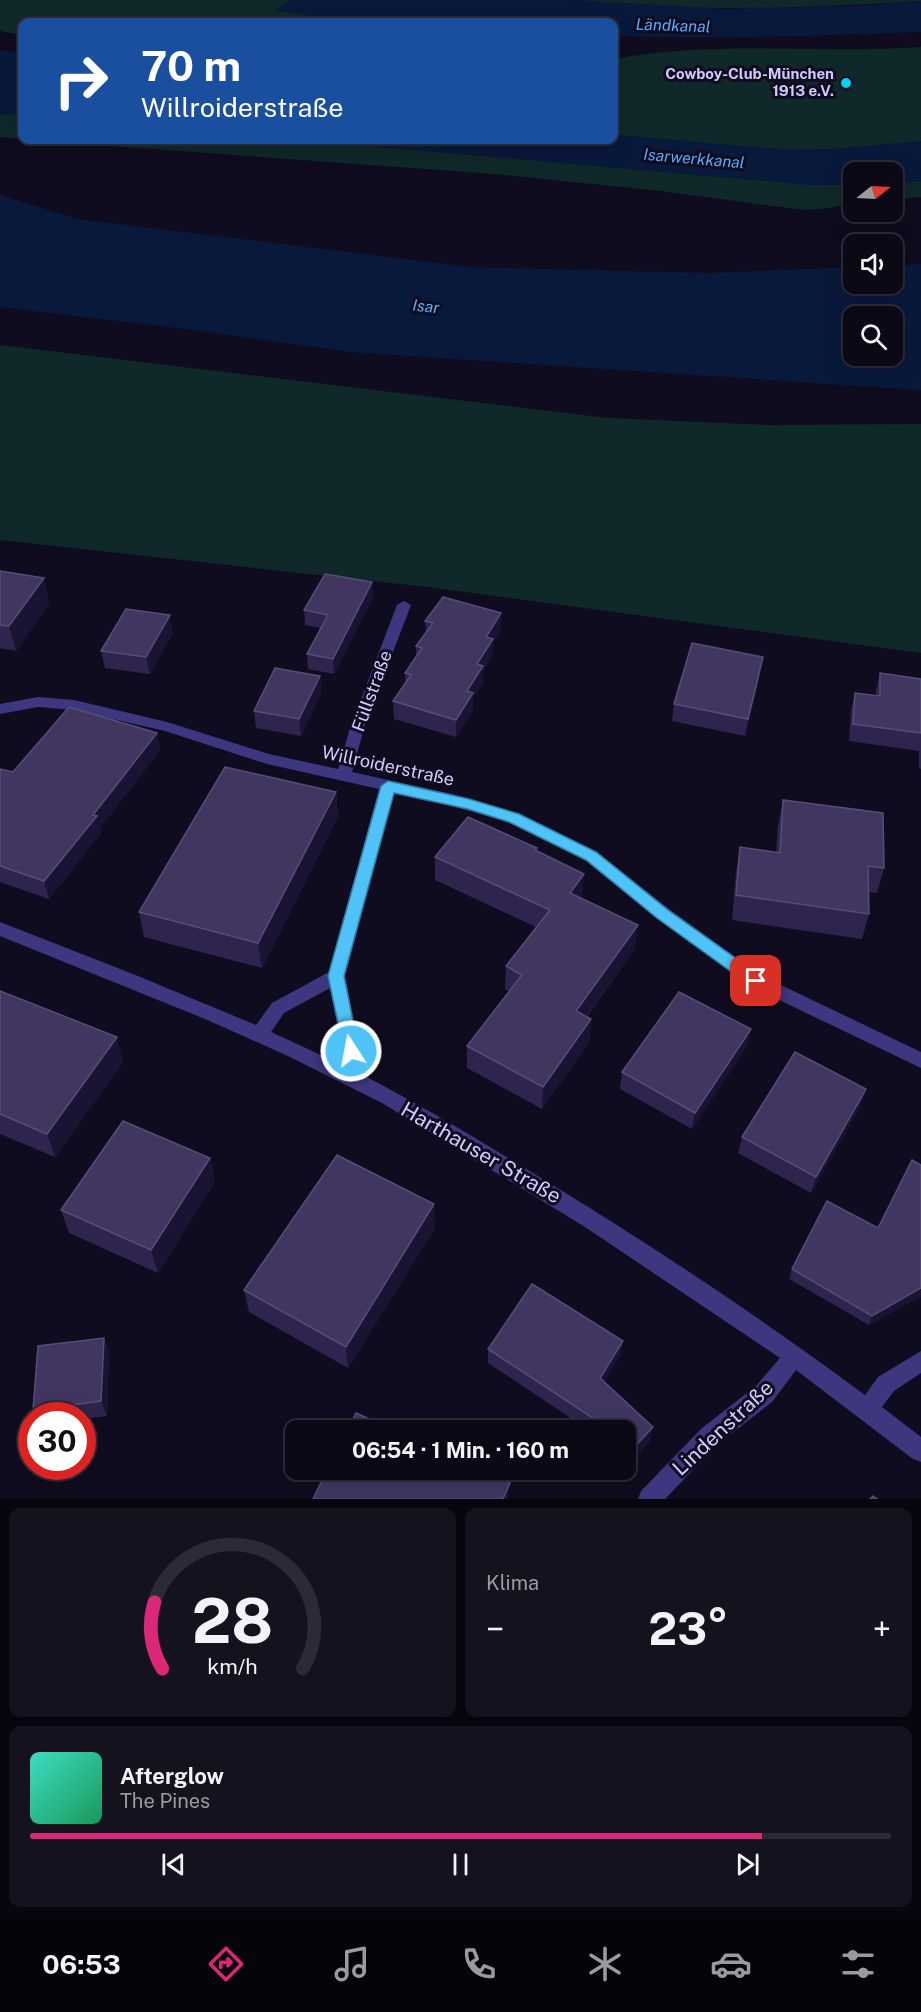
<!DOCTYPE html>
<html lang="de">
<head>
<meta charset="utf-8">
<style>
	:root { --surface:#0c0917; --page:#151220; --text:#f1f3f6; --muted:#9a9aa1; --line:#2c2a36; --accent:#db2777 }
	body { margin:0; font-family:"Public Sans",sans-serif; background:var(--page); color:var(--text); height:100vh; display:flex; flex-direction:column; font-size:22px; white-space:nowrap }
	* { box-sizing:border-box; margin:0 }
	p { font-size:20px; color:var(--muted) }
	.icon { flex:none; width:33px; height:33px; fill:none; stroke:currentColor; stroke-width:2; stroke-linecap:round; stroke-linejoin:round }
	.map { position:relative; height:1499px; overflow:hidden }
	.panel { display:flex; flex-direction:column; gap:9px; padding:9px; background:#07050d; flex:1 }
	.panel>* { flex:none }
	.hud { position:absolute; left:18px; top:18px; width:600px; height:126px; border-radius:12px; box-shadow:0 6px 24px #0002,0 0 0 2px var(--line); background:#1a4fa0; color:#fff; overflow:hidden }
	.needle { width:39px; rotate:72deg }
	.buttons { position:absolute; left:843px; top:162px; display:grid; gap:12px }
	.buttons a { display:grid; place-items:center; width:60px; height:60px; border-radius:12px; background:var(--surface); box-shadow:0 6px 24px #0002,0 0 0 2px var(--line); font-size:30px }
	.speed { position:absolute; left:18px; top:1402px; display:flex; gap:12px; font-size:30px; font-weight:700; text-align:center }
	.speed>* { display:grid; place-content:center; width:78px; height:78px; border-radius:50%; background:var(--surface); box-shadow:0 6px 24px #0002,0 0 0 2px var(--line); line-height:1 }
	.speed .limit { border:9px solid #d22; background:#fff; color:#111 }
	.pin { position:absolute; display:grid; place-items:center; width:51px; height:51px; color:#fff; margin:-26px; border-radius:12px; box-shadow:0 3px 9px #0006 }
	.me { position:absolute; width:66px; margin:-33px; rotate:349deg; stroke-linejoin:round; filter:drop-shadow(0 0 4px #0008) }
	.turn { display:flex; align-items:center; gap:21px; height:126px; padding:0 24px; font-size:27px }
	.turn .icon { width:78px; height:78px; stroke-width:2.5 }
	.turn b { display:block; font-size:42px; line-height:51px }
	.big { font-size:45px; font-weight:700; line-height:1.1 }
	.panel .card { flex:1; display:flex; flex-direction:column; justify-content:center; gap:9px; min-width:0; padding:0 21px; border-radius:12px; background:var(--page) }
	.panel .dial { align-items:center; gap:0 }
	.dial svg { height:156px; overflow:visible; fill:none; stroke:var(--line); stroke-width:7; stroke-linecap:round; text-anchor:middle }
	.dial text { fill:var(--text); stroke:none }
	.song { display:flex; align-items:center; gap:18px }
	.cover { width:72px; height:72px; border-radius:9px; background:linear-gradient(135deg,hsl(170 70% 55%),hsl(150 70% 35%)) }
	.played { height:6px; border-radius:3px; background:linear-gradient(90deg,var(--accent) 85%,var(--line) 85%) }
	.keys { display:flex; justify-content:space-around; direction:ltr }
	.heat { display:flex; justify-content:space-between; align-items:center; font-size:33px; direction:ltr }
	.panel .tiles { flex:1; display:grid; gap:9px; grid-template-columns:1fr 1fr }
	.card:last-child { grid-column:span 2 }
	.trip { position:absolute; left:285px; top:1420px; width:351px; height:60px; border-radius:12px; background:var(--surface); box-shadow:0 6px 24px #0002,0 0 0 2px var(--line); font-weight:700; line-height:60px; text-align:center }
	.tabs { display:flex; height:96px; justify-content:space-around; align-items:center; background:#050409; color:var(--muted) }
	.tabs .icon { width:42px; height:42px }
	.tabs .selected { color:var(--accent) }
	.tabs b { font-size:27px; color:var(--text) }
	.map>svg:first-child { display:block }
	.green { fill:#0f2829 }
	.water { fill:#09193b; fill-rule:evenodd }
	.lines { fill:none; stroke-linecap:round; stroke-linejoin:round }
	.minor { fill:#3c377e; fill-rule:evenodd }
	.wall { fill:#2e244d }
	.shaded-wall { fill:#1b1333 }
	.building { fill:#403660; stroke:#574d79; stroke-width:1.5 }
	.route { fill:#4fc3f7; stroke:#337fa1; stroke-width:1.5 }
	.poi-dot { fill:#00d2f5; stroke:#100c1f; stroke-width:2 }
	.labels { text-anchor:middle; stroke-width:6; stroke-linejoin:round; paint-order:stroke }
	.far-poi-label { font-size:15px; font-weight:bold; fill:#d2caff; stroke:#100c1f; text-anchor:end }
	.far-water-label { font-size:16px; font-style:italic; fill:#58abff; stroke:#100c1f }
	.street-label { font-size:18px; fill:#d2caff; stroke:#100c1f }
	.near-street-label { font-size:21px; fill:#d2caff; stroke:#100c1f }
</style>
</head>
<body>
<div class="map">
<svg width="921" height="1499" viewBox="0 0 921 1499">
	<rect width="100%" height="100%" fill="#100c1f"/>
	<g class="green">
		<path d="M 0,0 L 292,0 L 276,10 L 341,20 L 375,22 L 22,22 L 22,35 L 0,31 Z"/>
		<path d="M 575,0 L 921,0 L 921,1 C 806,9 690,12 575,0 Z"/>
		<path d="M 921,47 L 921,141 L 836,149 L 788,150 L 614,135 L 614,59 C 714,40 819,54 921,47 Z"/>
		<path d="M 0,114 L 22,115 L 22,139 L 0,137 Z"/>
		<path d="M 30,140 L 304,140 L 813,185 L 853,184 L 853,200 L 832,208 L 804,210 L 661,191 L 495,174 Z"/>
		<path d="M 921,181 L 921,197 L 893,199 L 892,183 Z"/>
		<path d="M 0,345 L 608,418 L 768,425 L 921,424 L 921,653 L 428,587 L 0,540 Z"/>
	</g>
	<g class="water">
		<path d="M 292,0 L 575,0 L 724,9 L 857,6 L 921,1 L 921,32 C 818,36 716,39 614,36 L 614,22 L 375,22 L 341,20 L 275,10 Z"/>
		<path d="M 0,50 L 22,54 L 22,115 L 0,114 Z"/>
		<path d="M 614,135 L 788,150 L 836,149 L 921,141 L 921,181 L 893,183 L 892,172 L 854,172 L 853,184 L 813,185 L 304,140 L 614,140 Z"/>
		<path d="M 0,195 L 77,219 L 470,267 L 710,273 L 853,267 L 854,284 L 892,284 L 893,266 L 921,264 L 921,390 L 350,352 L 186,329 L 0,307 ZM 854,316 L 892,316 L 892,356 L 854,356 Z"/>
	</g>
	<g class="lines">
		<path class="minor" d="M 404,601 L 411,605 L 365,725 L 352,772 L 452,794 L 520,814 L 597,852 L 669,909 L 762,976 L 921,1052 L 921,1068 L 750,986 L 657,919 L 585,860 L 509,822 L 452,806 L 394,793 L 345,976 L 360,1051 L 349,1068 C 419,1103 485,1144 551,1184 C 659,1250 764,1320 865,1395 L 878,1377 L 921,1351 L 921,1373 L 894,1391 L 882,1407 L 921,1437 L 921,1462 L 913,1459 L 796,1370 L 772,1402 L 718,1444 L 665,1499 L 638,1499 L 641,1491 L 702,1428 L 756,1386 L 780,1358 L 585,1227 L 382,1103 L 288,1056 L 205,1019 L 0,936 L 0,922 L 133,974 L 256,1025 L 272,1003 L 329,972 L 379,789 L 267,764 L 165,731 L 74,710 L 38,707 L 0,714 L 0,704 L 38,697 L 74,700 L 167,722 L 269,754 L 338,769 L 351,725 L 397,605 ZM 330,988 L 342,1050 L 334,1061 L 271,1032 L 284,1013 Z"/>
	</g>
	<g class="wall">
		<path d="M 0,571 L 44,578 L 49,603 L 16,651 L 0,648 Z"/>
		<path d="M 372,582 L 373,597 L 334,674 L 308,669 L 307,654 L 320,628 L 305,625 L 304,610 Z"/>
		<path d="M 425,621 L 501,630 L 493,643 L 492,656 L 483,671 L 483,683 L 473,698 L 473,710 L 456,737 L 394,719 L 393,701 L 405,684 L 405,673 L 416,657 L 416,646 L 426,633 Z"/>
		<path d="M 173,632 L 150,674 L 105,668 L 101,651 Z"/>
		<path d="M 880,673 L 921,679 L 921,769 L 919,768 L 919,751 L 849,741 L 851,710 L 855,693 L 876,696 L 876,690 Z"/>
		<path d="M 760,674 L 745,736 L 672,721 L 674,704 Z"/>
		<path d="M 320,676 L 321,693 L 301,736 L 256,728 L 254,711 Z"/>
		<path d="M 157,733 L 160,750 L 100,828 L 101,833 L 49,899 L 0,882 L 0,769 L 13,772 Z"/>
		<path d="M 336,792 L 338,817 L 262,968 L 144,937 L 139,912 Z"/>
		<path d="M 783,800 L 884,868 L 877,893 L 868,892 L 869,914 L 862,939 L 732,920 L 736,872 L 740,847 L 776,852 L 778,825 Z"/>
		<path d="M 537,851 L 582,897 L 581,898 L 635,948 L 587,1017 L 591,1019 L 589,1042 L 542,1109 L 467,1068 L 467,1046 L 509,991 L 505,989 L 506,966 L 536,927 L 435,880 L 435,857 Z"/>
		<path d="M 0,991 L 123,1062 L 55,1157 L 0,1134 Z"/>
		<path d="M 747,1046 L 692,1129 L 620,1089 L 622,1072 Z"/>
		<path d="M 861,1105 L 811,1193 L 738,1153 L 742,1137 Z"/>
		<path d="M 210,1158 L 215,1181 L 158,1273 L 69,1233 L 61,1210 Z"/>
		<path d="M 435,1228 L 348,1368 L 249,1312 L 244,1290 Z"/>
		<path d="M 792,1269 L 921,1296 L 869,1325 L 789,1279 Z"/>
		<path d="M 104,1338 L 109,1353 L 107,1416 L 82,1419 L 82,1416 L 36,1416 L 33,1410 Z"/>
		<path d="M 488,1349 L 620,1355 L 604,1382 L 650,1441 L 626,1468 L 626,1431 L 590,1431 L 488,1363 Z"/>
	</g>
	<g class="shaded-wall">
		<path d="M 44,578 L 49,603 L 16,651 L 9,626 Z"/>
		<path d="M 372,582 L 373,597 L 334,674 L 333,659 Z"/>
		<path d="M 501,613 L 501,630 L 493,643 L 492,656 L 483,671 L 483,683 L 473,698 L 473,710 L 456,737 L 456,720 L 486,637 Z"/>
		<path d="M 170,615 L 173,632 L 150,674 L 146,657 Z"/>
		<path d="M 763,657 L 760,674 L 745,736 L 748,719 Z"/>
		<path d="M 320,676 L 321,693 L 301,736 L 299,719 Z"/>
		<path d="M 157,733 L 160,750 L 100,828 L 101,833 L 49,899 L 44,881 L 93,815 Z"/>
		<path d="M 336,792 L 338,817 L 262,968 L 258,943 Z"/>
		<path d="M 584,874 L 582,897 L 568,916 L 570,893 Z"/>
		<path d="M 638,925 L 635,948 L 574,1034 L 576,1011 Z"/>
		<path d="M 591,1019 L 589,1042 L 542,1109 L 543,1087 Z"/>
		<path d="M 751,1029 L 747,1046 L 692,1129 L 695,1113 Z"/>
		<path d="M 117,1037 L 123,1062 L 55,1157 L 47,1134 Z"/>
		<path d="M 866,1089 L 861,1105 L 811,1193 L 816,1177 Z"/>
		<path d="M 210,1158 L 215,1181 L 158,1273 L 151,1250 Z"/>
		<path d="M 434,1204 L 435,1228 L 348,1368 L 346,1347 Z"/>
		<path d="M 921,1288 L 921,1296 L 869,1325 L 872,1316 Z"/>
		<path d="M 104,1338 L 109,1353 L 107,1416 L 101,1401 Z"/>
		<path d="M 623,1341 L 620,1355 L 598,1392 L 600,1378 Z"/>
		<path d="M 653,1427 L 650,1441 L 626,1468 L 628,1454 Z"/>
		<path d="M 510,1483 L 508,1499 L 503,1499 Z"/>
	</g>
	<g class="building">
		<path d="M 0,571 L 44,578 L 9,626 L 0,625 Z"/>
		<path d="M 325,574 L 372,582 L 333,659 L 307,654 L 328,615 L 304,610 Z"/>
		<path d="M 443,597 L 501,613 L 486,637 L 493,639 L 477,664 L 483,666 L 467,691 L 473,693 L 456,720 L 393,701 L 411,675 L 405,673 L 422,648 L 416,646 L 433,623 L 425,621 Z"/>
		<path d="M 126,609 L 170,615 L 146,657 L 101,651 Z"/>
		<path d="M 692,643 L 763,657 L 748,719 L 674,704 Z"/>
		<path d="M 275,668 L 320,676 L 299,719 L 254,711 Z"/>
		<path d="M 880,673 L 921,679 L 921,733 L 853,724 L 855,693 L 880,696 Z"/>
		<path d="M 69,707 L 157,733 L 93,815 L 97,816 L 44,881 L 0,866 L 0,769 L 13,772 Z"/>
		<path d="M 225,767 L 336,792 L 258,943 L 139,912 Z"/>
		<path d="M 783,800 L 883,813 L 884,868 L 868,866 L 869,914 L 736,895 L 740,847 L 780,853 Z"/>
		<path d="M 468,817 L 537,848 L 535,850 L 584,874 L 570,893 L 638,925 L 576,1011 L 591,1019 L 543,1087 L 467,1046 L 522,975 L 506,966 L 550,910 L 435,857 Z"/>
		<path d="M 0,991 L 117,1037 L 47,1134 L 0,1114 Z"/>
		<path d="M 679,992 L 751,1029 L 695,1113 L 622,1072 Z"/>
		<path d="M 795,1052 L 866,1089 L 816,1177 L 742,1137 Z"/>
		<path d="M 123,1121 L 210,1158 L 151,1250 L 61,1210 Z"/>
		<path d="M 337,1155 L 434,1204 L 346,1347 L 244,1290 Z"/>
		<path d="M 912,1160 L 921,1165 L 921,1288 L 872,1316 L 792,1269 L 827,1201 L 878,1228 Z"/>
		<path d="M 532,1284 L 623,1341 L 600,1378 L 653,1427 L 628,1454 L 626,1452 L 626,1431 L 609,1431 L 611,1430 L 488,1349 Z"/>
		<path d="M 104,1338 L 101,1401 L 33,1410 L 38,1346 Z"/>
		<path d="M 356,1413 L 396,1431 L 347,1431 Z"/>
		<path d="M 327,1470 L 482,1470 L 510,1483 L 503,1499 L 313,1499 Z"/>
		<path d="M 873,1496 L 877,1499 L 870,1499 Z"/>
	</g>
	<path class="route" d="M 388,781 L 469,799 L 519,814 L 596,852 L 668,910 L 762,977 L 764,981 L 762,986 L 756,987 L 751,986 L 657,918 L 586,860 L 509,822 L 468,809 L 394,793 L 344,976 L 359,1051 L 356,1055 L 351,1057 L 345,1055 L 328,976 L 381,786 Z"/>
	<circle class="poi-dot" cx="846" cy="83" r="6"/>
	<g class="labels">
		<g class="far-poi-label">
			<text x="834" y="79">Cowboy-Club-München<tspan x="834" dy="17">1913 e.V.</tspan></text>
		</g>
		<g class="far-water-label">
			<text transform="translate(673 25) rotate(2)" y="6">Ländkanal</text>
			<text transform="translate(694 158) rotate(5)" y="6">Isarwerkkanal</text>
			<text transform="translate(426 306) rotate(6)" y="6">Isar</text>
		</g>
		<g class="street-label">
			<text transform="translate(372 691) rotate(-70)" y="6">Füllstraße</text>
			<text transform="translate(388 766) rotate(12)" y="6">Willroiderstraße</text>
		</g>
		<g class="near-street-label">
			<text transform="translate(481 1153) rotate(30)" y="7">Harthauser Straße</text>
			<text transform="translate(723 1428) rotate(-43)" y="7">Lindenstraße</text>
		</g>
	</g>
</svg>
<div class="buttons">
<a><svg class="needle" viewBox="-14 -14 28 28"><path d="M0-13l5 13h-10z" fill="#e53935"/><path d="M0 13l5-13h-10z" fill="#9a9aa1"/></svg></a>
<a><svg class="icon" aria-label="sound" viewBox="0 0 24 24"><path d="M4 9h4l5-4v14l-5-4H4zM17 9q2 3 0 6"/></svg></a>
<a><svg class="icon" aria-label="search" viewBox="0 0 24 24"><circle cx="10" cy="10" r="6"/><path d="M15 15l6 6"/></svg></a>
</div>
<div class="speed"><div class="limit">30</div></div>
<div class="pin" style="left:756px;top:981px;background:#d93025"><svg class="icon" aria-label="arrive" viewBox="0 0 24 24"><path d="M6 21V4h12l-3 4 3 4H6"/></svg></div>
<svg class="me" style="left:351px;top:1051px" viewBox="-20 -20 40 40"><circle r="17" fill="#4fc3f7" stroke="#fff" stroke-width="3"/><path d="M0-11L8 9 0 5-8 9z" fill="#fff"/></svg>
<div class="trip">06:54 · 1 Min. · 160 m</div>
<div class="hud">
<div class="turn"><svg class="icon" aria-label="right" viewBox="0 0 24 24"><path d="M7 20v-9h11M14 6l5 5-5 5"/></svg><div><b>70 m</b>Willroiderstraße</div></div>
</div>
</div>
<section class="panel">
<div class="tiles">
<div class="card dial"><svg viewBox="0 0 100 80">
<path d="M14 69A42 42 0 1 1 86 69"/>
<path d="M14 69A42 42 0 0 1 10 35" stroke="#db2777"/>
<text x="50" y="56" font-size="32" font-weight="700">28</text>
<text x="50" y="72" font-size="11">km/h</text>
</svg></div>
<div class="card"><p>Klima</p>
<div class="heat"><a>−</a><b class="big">23°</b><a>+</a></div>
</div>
<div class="card">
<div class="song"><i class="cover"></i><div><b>Afterglow</b><p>The Pines</p></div></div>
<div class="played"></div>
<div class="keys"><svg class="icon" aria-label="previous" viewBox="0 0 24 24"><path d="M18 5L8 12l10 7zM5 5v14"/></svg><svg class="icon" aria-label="pause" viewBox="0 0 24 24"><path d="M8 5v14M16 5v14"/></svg><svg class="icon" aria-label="next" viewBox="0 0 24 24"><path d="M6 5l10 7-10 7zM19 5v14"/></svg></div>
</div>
</div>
</section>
<nav class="tabs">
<b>06:53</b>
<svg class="icon selected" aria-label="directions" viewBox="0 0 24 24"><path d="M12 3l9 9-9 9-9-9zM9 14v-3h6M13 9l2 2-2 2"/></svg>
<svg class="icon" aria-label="music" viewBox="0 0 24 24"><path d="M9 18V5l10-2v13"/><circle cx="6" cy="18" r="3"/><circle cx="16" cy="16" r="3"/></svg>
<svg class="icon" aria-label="phone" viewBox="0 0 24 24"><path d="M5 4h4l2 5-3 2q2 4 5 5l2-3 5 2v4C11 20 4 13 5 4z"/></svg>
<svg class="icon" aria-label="climate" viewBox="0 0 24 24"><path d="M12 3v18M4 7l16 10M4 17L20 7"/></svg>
<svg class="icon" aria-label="car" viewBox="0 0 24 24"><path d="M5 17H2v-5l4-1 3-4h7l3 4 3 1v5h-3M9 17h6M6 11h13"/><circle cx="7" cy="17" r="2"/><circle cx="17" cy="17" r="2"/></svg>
<svg class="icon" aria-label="filters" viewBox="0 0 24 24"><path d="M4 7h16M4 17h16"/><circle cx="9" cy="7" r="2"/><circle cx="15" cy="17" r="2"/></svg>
</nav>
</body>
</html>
